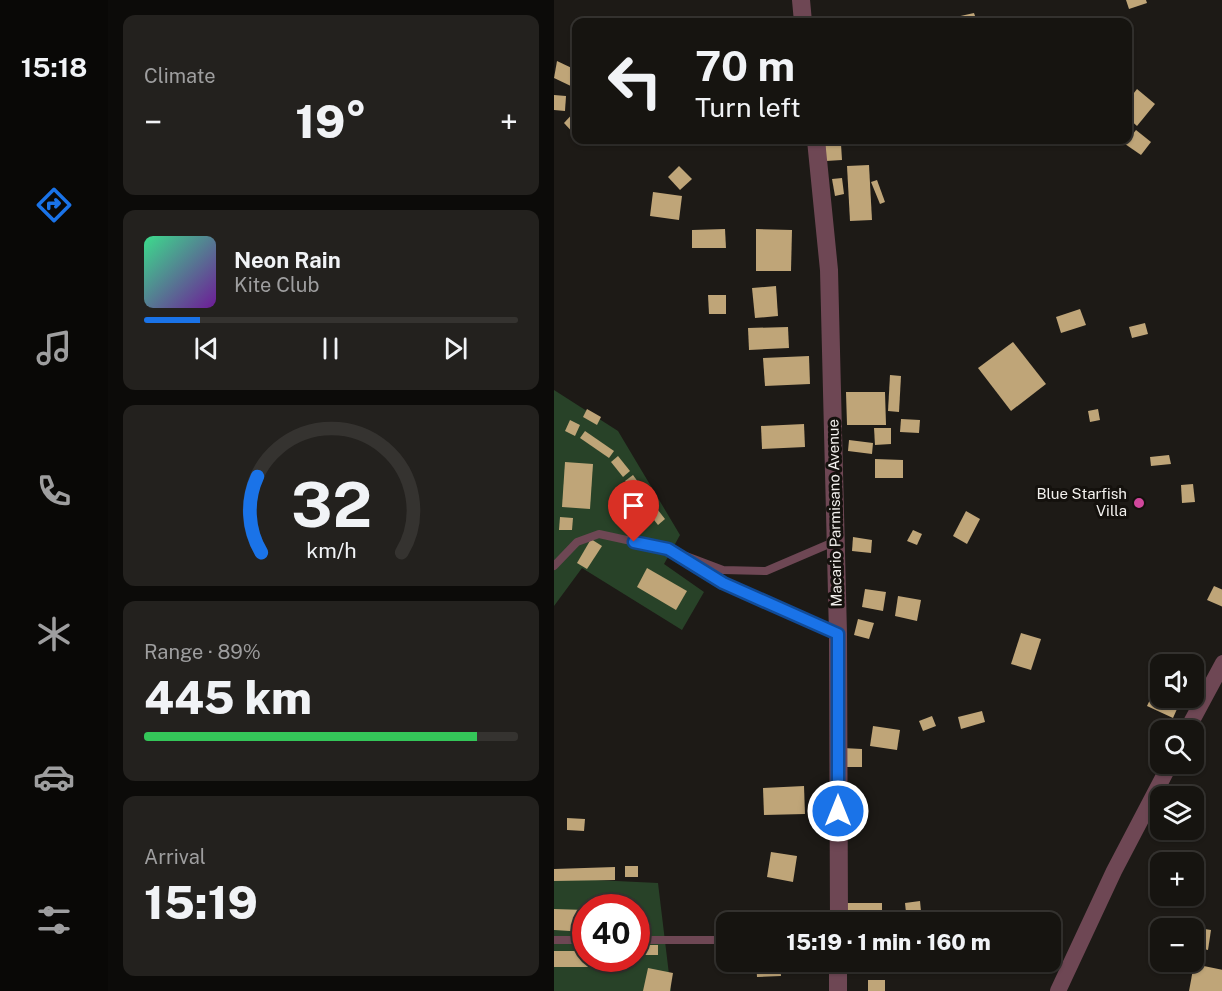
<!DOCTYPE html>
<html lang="en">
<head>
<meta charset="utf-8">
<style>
	:root { --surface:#161410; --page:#23211e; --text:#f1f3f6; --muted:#9e9e9f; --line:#353330; --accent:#1a73e8 }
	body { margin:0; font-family:"Public Sans",sans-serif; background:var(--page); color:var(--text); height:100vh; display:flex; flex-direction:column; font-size:22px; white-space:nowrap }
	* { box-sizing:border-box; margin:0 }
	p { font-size:20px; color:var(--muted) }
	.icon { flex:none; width:33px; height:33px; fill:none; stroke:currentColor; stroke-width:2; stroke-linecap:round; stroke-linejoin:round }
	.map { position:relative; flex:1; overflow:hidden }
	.panel { display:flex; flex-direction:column; gap:15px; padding:15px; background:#0c0b09; width:446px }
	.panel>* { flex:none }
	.hud { position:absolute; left:18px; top:18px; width:560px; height:126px; border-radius:12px; box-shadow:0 2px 4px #0004,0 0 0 2px var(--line); background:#161410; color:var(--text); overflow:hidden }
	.tools { position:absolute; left:596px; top:654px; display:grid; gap:12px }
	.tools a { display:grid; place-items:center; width:54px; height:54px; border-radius:12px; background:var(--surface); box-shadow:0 2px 4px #0004,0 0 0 2px var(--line); font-size:30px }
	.speed { position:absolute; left:18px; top:894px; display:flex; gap:12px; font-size:30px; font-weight:700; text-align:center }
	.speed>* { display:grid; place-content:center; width:78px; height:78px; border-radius:50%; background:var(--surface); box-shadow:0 2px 4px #0004,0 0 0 2px var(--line); line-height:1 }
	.speed .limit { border:9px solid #d22; background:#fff; color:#111 }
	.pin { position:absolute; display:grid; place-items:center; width:51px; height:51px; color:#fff; margin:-62px -26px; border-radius:50% 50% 50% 0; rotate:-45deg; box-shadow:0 0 6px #0007 }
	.pin .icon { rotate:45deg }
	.me { position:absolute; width:66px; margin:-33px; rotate:0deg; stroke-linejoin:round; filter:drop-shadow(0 0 4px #0008) }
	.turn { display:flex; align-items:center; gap:21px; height:126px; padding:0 24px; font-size:27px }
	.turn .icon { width:78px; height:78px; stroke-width:2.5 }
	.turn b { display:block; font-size:42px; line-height:51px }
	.big { font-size:45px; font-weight:800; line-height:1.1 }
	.panel .widget { flex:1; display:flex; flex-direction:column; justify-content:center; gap:9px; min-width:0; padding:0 21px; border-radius:12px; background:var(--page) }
	.panel .dial { align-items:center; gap:0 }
	.dial svg { height:156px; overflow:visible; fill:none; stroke:var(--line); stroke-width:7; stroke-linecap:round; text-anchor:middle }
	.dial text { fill:var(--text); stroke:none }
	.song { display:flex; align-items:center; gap:18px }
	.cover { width:72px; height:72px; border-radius:9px; background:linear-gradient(135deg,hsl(150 70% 55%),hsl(280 70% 35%)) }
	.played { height:6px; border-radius:3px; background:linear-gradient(90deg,var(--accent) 15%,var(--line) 15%) }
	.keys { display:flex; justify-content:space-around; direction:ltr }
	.heat { display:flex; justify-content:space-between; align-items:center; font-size:33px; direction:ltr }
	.charge { height:9px; border-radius:4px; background:linear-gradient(90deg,#34c759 89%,var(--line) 0) }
	.trip { position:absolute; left:162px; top:912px; width:345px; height:60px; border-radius:12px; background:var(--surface); box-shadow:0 2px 4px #0004,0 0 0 2px var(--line); font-weight:800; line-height:60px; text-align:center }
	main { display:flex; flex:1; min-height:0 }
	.tabs { display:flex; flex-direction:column; width:108px; justify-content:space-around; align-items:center; background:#090806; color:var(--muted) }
	.tabs .icon { width:42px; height:42px }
	.tabs .active { color:var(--accent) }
	.tabs b { font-size:27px; color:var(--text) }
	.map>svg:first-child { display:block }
	.green { fill:#284228; fill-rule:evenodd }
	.building { fill:#bfa578 }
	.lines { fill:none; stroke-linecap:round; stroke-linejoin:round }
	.service { stroke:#6e4754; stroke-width:8 }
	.minor { stroke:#6e4754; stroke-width:16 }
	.tertiary { stroke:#6e4754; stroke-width:18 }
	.route-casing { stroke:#114b97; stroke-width:15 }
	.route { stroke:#1a73e8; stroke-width:10 }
	.hotel-dot { fill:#d1479c; stroke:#14110d; stroke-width:2 }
	.labels { text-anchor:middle; stroke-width:6; stroke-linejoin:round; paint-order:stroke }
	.poi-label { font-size:15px; fill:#f3f1ee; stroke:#14110d; text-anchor:end }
	.street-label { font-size:15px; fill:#f3f1ee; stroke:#14110d }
</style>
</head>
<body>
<main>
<nav class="tabs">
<b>15:18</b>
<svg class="icon active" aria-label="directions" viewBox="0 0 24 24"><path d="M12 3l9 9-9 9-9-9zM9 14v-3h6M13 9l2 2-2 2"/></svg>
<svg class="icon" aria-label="music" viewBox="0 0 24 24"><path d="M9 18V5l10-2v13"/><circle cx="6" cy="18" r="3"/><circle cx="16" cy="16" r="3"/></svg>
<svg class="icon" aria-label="phone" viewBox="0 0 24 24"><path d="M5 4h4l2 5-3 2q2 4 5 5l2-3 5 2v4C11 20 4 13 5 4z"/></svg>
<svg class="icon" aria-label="climate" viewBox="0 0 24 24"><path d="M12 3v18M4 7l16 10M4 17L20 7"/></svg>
<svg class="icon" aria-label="car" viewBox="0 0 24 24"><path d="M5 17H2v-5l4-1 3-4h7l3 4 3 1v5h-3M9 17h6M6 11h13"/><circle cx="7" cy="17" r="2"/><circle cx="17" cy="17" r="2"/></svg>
<svg class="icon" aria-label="filters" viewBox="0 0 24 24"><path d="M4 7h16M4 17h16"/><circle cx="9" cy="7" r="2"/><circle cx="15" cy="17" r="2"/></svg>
</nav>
<section class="panel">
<div class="widget"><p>Climate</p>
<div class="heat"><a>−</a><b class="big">19°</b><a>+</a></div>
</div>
<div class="widget">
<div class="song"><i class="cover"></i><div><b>Neon Rain</b><p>Kite Club</p></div></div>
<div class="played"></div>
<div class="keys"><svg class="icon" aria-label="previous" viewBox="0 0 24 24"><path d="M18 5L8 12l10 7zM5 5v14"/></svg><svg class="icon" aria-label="pause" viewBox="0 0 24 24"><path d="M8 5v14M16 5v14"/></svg><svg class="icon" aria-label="next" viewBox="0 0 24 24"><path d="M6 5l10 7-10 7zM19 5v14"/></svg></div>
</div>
<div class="widget dial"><svg viewBox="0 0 100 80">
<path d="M14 69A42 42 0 1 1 86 69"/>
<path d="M14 69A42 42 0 0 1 12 30" stroke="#1a73e8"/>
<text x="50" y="56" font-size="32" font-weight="700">32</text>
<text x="50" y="72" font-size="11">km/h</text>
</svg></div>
<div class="widget"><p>Range · 89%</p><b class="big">445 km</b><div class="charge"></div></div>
<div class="widget"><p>Arrival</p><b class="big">15:19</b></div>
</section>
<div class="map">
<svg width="669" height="991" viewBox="0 0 669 991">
	<rect width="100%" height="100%" fill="#1d1a16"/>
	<g class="green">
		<path d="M 0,390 L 64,431 L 126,535 L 110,564 L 150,592 L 128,630 L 28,568 L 0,606 Z"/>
		<path d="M 0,878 L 104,883 L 117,991 L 0,991 ZM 32,908 L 82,908 L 82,958 L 32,958 Z"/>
	</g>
	<g class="building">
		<path d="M 572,0 L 592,0 L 593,3 L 575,9 Z"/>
		<path d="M 420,13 L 423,22 L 403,22 L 402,17 Z"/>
		<path d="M 3,61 L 22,70 L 21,88 L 0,78 Z"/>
		<path d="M 583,89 L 601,104 L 583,126 L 573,117 L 573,102 Z"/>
		<path d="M 0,95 L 12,96 L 11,111 L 0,110 Z"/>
		<path d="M 22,110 L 22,136 L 10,123 Z"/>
		<path d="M 582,130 L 597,142 L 587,155 L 571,144 Z"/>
		<path d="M 287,144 L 288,160 L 272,161 L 271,145 Z"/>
		<path d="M 315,165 L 318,220 L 296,221 L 293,166 Z"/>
		<path d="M 125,166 L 138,179 L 126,190 L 114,177 Z"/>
		<path d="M 288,178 L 290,194 L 281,196 L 278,179 Z"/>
		<path d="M 323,180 L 331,202 L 326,204 L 317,182 Z"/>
		<path d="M 99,192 L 128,196 L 125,220 L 96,216 Z"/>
		<path d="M 171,229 L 172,248 L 138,248 L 138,230 Z"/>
		<path d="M 202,229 L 238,230 L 237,271 L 202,271 Z"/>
		<path d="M 222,286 L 224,316 L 201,318 L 198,288 Z"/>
		<path d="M 154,295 L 172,295 L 172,314 L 155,314 Z"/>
		<path d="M 526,309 L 532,325 L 507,333 L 502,317 Z"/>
		<path d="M 591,323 L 594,334 L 578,338 L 575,327 Z"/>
		<path d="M 234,327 L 235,348 L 195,350 L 194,328 Z"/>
		<path d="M 459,342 L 492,384 L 457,411 L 424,368 Z"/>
		<path d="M 255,356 L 256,384 L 211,386 L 209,358 Z"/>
		<path d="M 336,375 L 347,376 L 345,412 L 334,411 Z"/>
		<path d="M 292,392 L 331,392 L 332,425 L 293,425 Z"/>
		<path d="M 33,409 L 47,417 L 43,425 L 29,417 Z"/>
		<path d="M 544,409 L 546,420 L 536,422 L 534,411 Z"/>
		<path d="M 347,419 L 366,420 L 365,433 L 346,432 Z"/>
		<path d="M 16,420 L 26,425 L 21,436 L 11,431 Z"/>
		<path d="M 250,424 L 251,447 L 208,449 L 207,426 Z"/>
		<path d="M 320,428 L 337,428 L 337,444 L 321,445 Z"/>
		<path d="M 31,431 L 60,451 L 55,458 L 26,438 Z"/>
		<path d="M 295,440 L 319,443 L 318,454 L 294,451 Z"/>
		<path d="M 615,455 L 617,464 L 597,466 L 596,457 Z"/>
		<path d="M 64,456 L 76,471 L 69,477 L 57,462 Z"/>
		<path d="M 321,459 L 349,460 L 349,478 L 321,478 Z"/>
		<path d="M 11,462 L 39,464 L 36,509 L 8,507 Z"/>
		<path d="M 79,475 L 98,501 L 91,506 L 71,481 Z"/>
		<path d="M 639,484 L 641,502 L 628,503 L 627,485 Z"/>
		<path d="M 100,505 L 111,519 L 104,525 L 93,511 Z"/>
		<path d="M 412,511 L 426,519 L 413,544 L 399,536 Z"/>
		<path d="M 6,517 L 19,518 L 18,530 L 5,530 Z"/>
		<path d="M 359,530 L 368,534 L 363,545 L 353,541 Z"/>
		<path d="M 299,537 L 318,540 L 317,553 L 298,551 Z"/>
		<path d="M 37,539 L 48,546 L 33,569 L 23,563 Z"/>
		<path d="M 93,568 L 133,591 L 122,610 L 83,587 Z"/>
		<path d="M 660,586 L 669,590 L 669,607 L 653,600 Z"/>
		<path d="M 311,589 L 332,592 L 329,611 L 308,607 Z"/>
		<path d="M 344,596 L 367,600 L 363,621 L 341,616 Z"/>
		<path d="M 304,619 L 320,623 L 315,639 L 300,635 Z"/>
		<path d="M 467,633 L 487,639 L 477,670 L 457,664 Z"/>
		<path d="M 601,689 L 606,691 L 606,698 L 627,700 L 619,718 L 593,706 Z"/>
		<path d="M 428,711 L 431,722 L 407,729 L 404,717 Z"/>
		<path d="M 378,716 L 382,726 L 369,731 L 365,721 Z"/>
		<path d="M 319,726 L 346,730 L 343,750 L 316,746 Z"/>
		<path d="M 289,748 L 308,749 L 308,767 L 289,767 Z"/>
		<path d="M 250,786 L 251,814 L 210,815 L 209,788 Z"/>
		<path d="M 13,818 L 31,819 L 30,831 L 13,830 Z"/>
		<path d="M 217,852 L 243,856 L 239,882 L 213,877 Z"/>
		<rect x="71" y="866" width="13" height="11"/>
		<path d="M 61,867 L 61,880 L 0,881 L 0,869 Z"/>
		<path d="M 366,901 L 368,922 L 353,922 L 351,903 Z"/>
		<rect x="291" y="903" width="37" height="19"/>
		<path d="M 0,909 L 32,910 L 32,932 L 0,930 Z"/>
		<path d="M 644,928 L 657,930 L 654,950 L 641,947 Z"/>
		<rect x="82" y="945" width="22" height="10"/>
		<path d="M 0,951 L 32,951 L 32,958 L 65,958 L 65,967 L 0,967 Z"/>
		<path d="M 202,962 L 226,962 L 227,976 L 203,977 Z"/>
		<path d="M 640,964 L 669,970 L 669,991 L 635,991 Z"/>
		<path d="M 94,968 L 119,973 L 116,991 L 89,991 Z"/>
		<rect x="314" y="980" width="17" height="11"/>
	</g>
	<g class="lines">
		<g class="service">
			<path d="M 132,556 L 169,570 L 212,571 L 282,541"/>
			<path d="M 0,566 L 23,542 L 45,534 L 114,549 L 169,583 L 284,634"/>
			<path d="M 0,940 L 32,940"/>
			<path d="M 82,940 L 172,940"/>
		</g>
		<g class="minor">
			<path d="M 633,730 L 669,663"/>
			<path d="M 504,991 L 560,871 L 616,764"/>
		</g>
		<g class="tertiary">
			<path d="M 247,0 L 249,22"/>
			<path d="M 262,140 L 275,270 L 284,634 L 285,922"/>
			<path d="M 284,991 L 284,962"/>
		</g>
	</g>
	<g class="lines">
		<g class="route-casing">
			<path id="route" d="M 80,542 L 114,549 L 169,583 L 284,634 L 284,811"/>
		</g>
		<use href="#route" class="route"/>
	</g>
	<circle class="hotel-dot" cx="585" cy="503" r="6"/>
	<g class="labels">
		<g class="poi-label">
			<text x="573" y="499">Blue Starfish<tspan x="573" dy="17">Villa</tspan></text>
		</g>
		<g class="street-label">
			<text transform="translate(281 513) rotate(-91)" y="5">Macario Parmisano Avenue</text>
		</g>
	</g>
</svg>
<div class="tools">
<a><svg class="icon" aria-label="sound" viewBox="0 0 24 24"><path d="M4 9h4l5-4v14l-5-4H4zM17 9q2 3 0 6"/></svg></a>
<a><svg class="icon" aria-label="search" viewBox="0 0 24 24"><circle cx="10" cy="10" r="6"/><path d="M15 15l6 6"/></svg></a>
<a><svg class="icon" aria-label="layers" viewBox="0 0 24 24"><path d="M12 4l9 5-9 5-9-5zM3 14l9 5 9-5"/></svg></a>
<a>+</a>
<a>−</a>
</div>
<div class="speed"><div class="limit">40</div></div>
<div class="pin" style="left:80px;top:542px;background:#d93025"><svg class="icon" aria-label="arrive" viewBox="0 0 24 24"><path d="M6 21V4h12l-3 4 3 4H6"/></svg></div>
<svg class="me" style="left:284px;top:811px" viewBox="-20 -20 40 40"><circle r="17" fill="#1a73e8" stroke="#fff" stroke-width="3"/><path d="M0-11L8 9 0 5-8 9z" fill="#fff"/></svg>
<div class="trip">15:19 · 1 min · 160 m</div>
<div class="hud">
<div class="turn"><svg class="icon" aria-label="left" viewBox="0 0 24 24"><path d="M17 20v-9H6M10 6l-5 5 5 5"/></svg><div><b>70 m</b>Turn left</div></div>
</div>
</div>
</main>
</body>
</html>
